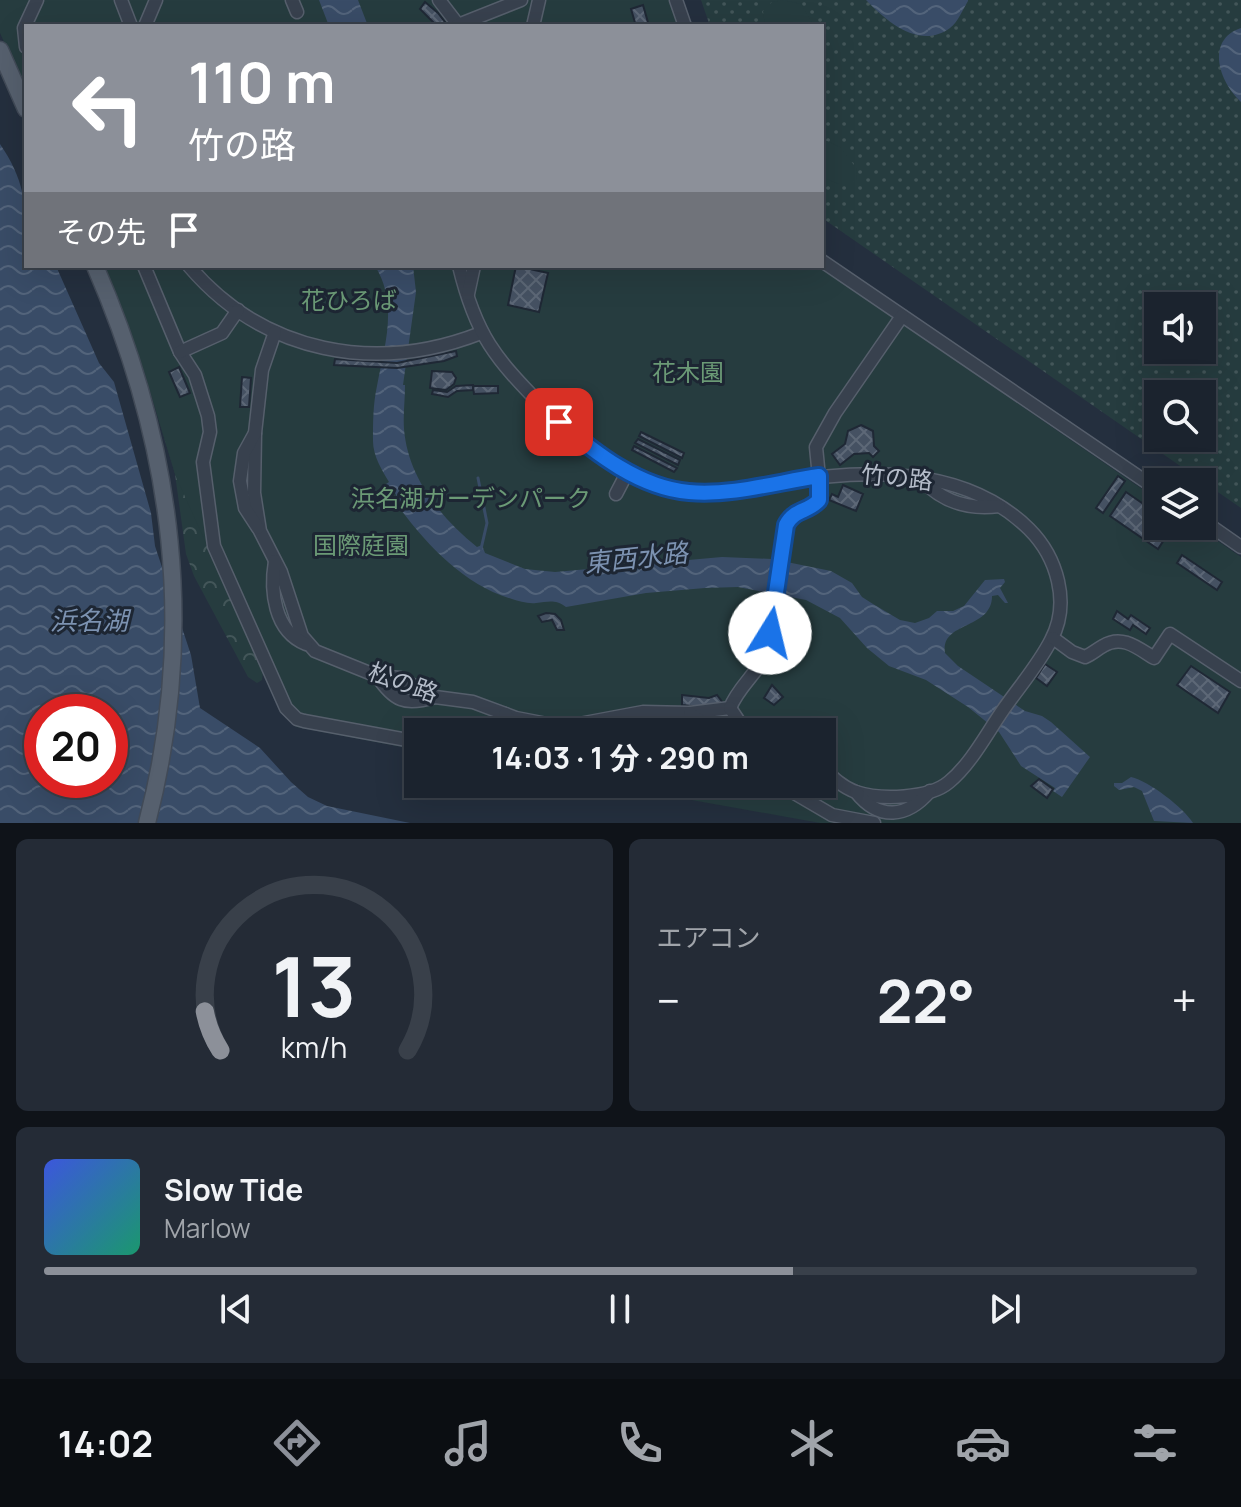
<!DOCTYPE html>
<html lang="ja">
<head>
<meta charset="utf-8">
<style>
	:root { --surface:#1b232e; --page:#242b36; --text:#f1f3f6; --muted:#a0a4aa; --line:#39404a; --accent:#8c9099 }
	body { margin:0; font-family:Manrope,"Noto Sans JP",sans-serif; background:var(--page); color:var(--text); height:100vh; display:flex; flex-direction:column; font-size:30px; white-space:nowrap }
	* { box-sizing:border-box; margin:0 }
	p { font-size:26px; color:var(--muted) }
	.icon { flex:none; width:44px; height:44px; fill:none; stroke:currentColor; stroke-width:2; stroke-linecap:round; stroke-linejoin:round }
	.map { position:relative; height:823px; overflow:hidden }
	.side { display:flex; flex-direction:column; gap:16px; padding:16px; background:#0f1319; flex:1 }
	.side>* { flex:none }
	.guide { position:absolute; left:24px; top:24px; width:800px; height:244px; border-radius:0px; box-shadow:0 8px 32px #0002,0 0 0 2px var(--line); background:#8c9099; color:#fff; overflow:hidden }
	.tools { position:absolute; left:1144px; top:292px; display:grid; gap:16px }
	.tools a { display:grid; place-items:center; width:72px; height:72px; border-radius:0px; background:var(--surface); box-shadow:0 8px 32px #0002,0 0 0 2px var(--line); font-size:40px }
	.speed { position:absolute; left:24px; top:694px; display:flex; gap:16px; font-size:40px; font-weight:700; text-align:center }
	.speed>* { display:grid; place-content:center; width:104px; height:104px; border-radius:50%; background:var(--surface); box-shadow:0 8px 32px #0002,0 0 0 2px var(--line); line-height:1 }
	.speed .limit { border:12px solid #d22; background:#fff; color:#111 }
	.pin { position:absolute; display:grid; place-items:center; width:68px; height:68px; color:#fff; margin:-34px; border-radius:16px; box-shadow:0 4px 12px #0006 }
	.me { position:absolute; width:88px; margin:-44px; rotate:9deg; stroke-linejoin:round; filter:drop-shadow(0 0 6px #0008) }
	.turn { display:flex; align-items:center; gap:28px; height:168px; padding:0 32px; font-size:36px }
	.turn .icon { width:104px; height:104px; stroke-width:2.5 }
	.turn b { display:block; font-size:56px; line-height:68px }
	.then { display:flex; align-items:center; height:76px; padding:0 32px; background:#0003; gap:16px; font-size:30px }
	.big { font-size:60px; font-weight:700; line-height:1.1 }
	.side .widget { flex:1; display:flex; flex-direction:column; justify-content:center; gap:12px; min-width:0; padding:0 28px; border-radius:12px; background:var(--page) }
	.side .dial { align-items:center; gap:0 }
	.dial svg { height:208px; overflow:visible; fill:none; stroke:var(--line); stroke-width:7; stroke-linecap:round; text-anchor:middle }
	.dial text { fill:var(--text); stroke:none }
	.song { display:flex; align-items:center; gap:24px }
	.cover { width:96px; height:96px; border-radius:12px; background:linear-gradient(135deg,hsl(230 70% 55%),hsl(160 70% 35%)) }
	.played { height:8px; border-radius:4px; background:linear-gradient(90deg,var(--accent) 65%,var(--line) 65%) }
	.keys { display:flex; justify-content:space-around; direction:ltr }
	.heat { display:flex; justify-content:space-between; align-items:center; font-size:44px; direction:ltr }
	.side .tiles { flex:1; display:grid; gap:16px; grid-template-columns:1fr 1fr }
	.widget:last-child { grid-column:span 2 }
	.trip { position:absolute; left:404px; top:718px; width:432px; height:80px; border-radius:0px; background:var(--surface); box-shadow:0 8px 32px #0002,0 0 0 2px var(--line); font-weight:700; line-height:80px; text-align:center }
	.tabs { display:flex; height:128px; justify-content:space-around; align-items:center; background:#0b0e12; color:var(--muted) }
	.tabs .icon { width:56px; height:56px }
	.tabs .selected { color:var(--accent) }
	.tabs b { font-size:36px; color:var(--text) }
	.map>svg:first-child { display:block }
	.grass { fill:url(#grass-dots); fill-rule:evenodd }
	.forest { fill:url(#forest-crowns) }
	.park { fill:#263c3f }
	.water { fill:url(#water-waves); fill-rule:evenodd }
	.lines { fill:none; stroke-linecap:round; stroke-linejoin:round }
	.stream { stroke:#394c67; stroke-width:3 }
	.building { fill:url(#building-cross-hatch); stroke:#1f2835; stroke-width:2 }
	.minor-casing { stroke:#565f6c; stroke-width:15 }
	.major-casing { stroke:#414a57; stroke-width:19 }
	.minor { stroke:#38414e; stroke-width:12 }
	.major { stroke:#56606e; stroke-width:16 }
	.route-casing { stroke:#114b97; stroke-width:20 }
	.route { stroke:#1a73e8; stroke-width:14 }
	.labels { text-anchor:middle; stroke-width:6; stroke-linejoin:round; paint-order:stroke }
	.park-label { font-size:24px; fill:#6b9a76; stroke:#1d2633 }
	.street-label { font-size:24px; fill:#b4bcc9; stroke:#1d2633 }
	.water-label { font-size:26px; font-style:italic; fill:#7c92b1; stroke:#1d2633 }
</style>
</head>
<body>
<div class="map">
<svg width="1241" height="823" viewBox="0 0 1241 823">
	<defs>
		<pattern id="grass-dots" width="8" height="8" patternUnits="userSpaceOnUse" patternTransform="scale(2)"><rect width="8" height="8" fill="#263c3f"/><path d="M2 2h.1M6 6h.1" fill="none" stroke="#435659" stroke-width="1.8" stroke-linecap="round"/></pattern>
		<pattern id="forest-crowns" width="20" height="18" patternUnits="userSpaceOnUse" patternTransform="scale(2)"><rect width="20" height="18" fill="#263c3f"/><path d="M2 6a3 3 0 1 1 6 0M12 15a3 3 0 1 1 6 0" fill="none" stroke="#435659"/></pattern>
		<pattern id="water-waves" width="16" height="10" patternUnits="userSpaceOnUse" patternTransform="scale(2)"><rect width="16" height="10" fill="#394c67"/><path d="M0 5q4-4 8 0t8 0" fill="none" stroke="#53647b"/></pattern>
		<pattern id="building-cross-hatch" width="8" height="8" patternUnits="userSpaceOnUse" patternTransform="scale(2)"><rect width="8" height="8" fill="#455162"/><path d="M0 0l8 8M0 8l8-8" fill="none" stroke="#5d6877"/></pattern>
	</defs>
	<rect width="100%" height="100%" fill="#242f3e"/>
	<path class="grass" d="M 701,0 L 1241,0 L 1241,508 L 822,218 L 822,26 L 710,26 ZM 1158,306 L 1202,306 L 1202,350 L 1158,350 ZM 1158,394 L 1202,394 L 1202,438 L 1158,438 Z"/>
	<path class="forest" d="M 144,371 L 210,553 L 263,672 L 262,680 L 257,683 L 248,677 L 194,576 L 186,554 L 175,474 Z"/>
	<g class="park">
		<path d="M 0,0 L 671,0 L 679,26 L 26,26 L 26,91 L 0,33 Z"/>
		<path d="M 783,0 L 801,4 L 814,26 L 765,26 L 763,11 L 772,2 Z"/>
		<path d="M 827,141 L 840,147 L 857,169 L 856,180 L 850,184 L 839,184 L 822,177 L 822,142 Z"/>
		<path d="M 104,266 L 818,266 L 1158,500 L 1158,526 L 1196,526 L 1241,557 L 1241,823 L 820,823 L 602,784 L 822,784 L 822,732 L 418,732 L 418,750 L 296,727 L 282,714 L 175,474 L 144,371 Z"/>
	</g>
	<g class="water">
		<path d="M 319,0 L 358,0 L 368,26 L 329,26 Z"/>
		<path d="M 866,0 L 968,0 L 968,1 C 963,9 958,22 950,28 C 920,50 887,22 866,0 Z"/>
		<path d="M 1241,28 L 1241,102 C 1219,82 1205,40 1241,28 Z"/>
		<path d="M 0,144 C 30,188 26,216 26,266 L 56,266 L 99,363 L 114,382 L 151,513 L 155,546 L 191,655 L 200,708 L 260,748 L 291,782 L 308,797 L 327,806 L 410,823 L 0,823 ZM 42,712 L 110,712 L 110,780 L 42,780 Z"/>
		<path d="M 375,266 L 413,266 L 416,292 L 403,385 L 405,385 C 405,400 403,415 404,429 C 408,478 441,518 477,547 L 482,545 L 485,553 L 525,569 L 555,572 L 722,557 L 772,559 L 831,571 L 852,583 L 862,597 L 873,604 L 900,620 L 915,623 L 929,618 L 937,611 L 953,611 L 964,606 L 985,580 L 1004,579 L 1005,582 L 1000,588 L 1008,603 L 1005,603 L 998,595 L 992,596 C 992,630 940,621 945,653 L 958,666 L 1025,711 L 1042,716 L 1051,722 L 1090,757 L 1062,797 L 1053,791 L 1055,788 L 1021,766 L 999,732 L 968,707 L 926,680 L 889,666 L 867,648 L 840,618 L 806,600 L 738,587 L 705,588 L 646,593 L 566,607 C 555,599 548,602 536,603 C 528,604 519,601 512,599 C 466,586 429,547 401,510 L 403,508 L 395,493 L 391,495 L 386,484 L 389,482 C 382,470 373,456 373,441 C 373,423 373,404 377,386 C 384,348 399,304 375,266 Z"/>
		<path d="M 1131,777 C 1149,781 1184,808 1193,823 L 1154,821 L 1142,791 L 1134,787 L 1119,790 L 1114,786 L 1114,783 L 1122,783 Z"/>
	</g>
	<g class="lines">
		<path class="stream" d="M 478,478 L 487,523 L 481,549"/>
	</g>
	<g class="building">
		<path d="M 425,2 L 438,13 L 448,26 L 437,26 L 420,9 Z"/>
		<path d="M 643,5 L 649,26 L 636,26 L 631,9 Z"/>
		<path d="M 516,266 L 548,273 L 539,312 L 508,305 Z"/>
		<path d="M 456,351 L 457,356 L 444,361 L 397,368 L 334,365 L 335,359 L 397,363 Z"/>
		<path d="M 179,367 L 190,393 L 180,397 L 169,372 Z"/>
		<path d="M 432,371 L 452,372 L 456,378 L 454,384 L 446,390 L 430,388 Z"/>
		<path d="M 242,377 L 251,378 L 249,407 L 240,407 Z"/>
		<path d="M 473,385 L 473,390 L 457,391 L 448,397 L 432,394 L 433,390 L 447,392 L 456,386 Z"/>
		<path d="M 473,386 L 498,386 L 498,393 L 474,394 Z"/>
		<path d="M 861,425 L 873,431 L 874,446 L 879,451 L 873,457 L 869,453 L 854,454 L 840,465 L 832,454 L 845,444 L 848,431 Z"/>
		<path d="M 641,432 L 684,453 L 682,458 L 639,436 Z"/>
		<path d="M 638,439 L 680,460 L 678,465 L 635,443 Z"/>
		<path d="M 634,446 L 677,468 L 674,472 L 632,450 Z"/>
		<path d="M 1118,476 L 1125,481 L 1103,513 L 1096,508 Z"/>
		<path d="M 843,485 L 863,494 L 856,511 L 829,500 L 832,494 L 838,497 Z"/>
		<path d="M 1126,492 L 1158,514 L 1158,526 L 1173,526 L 1158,549 L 1110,516 Z"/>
		<path d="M 1182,555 L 1222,582 L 1217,590 L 1177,563 Z"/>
		<path d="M 1117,611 L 1128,619 L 1131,615 L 1150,628 L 1146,634 L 1133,625 L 1130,630 L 1113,619 Z"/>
		<path d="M 546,613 L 555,614 L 561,620 L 564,630 L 557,630 L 552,620 L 542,622 L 538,616 Z"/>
		<path d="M 1045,664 L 1057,672 L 1047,686 L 1036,678 Z"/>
		<path d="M 1191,666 L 1230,692 L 1218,713 L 1177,685 Z"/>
		<path d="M 772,685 L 783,697 L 774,705 L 764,698 Z"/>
		<path d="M 682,695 L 709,698 L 717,695 L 723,703 L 710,708 L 682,705 Z"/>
		<path d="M 1039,779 L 1053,789 L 1047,798 L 1031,786 Z"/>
	</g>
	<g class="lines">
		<g class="minor-casing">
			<g id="minor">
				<path d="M 121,0 L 131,26"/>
				<path d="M 292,0 L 297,12"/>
				<path d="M 439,0 L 459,26"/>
				<path d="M 676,0 L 685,26"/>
				<path d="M 458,25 L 521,0"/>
				<path d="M 145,26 L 156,0"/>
				<path d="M 533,26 L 539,0"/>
				<path d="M 26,47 L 24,28 L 37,0"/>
				<path d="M 822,261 L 1158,490"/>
				<path d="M 144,266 L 180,352 L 195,375 L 208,416 L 210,432 L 203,462 L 214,546 L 286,708 L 297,719 L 304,721 L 418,742"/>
				<path d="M 189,266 C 264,354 376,374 481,333"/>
				<path d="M 459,266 C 476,336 495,358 544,408 C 579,442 622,476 670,489 C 704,498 743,488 778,483 C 861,469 963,464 1029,529 C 1057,557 1071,603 1051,640 C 1039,664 1019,687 1003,710 C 987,733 971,764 949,782 C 929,799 880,800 856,792 C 842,787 832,777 822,767"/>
				<path d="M 468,294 L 474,266"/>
				<path d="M 180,352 L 222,333 L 238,310"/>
				<path d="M 255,433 L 254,493 L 260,531 L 281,572 L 302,636 L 315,651 L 377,676 L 400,678 L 435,697 L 473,702 L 516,718 L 547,724 L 579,724 L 643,712 L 690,713 L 730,708"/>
				<path d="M 922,480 C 943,502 969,510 999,506"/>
				<path d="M 616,494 L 628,471"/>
				<path d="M 1202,520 L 1241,547"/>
				<path d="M 258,528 L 245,508 L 240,481 L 244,453 L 255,433 L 262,370 L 275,332"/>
				<path d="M 275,561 C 270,591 274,631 306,644"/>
				<path d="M 1053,638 L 1072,652 L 1085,657 C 1092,654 1096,650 1103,646 C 1122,634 1138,648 1154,658 L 1170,634 L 1241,681"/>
				<path d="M 377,676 C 395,701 404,706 435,697"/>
				<path d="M 730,708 C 739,685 759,673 767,650 L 786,525 C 794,509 809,512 819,500 L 820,487 L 816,447 L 835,413 L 902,316"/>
				<path d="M 730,708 L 742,726 L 758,732"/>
				<path d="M 690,713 C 704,726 723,733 742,726"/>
				<path d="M 505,714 L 518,732"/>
				<path d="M 779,784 L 832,815 L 874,823"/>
				<path d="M 856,792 C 879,821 907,818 930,791"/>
			</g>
		</g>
		<g class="major-casing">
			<g id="major">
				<path d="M 0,50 L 26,109"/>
				<path d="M 95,266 C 174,447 197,631 147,823"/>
			</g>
		</g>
		<use href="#minor" class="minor"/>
		<use href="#major" class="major"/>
	</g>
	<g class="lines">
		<g class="route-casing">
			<path id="route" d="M 559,422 C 595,453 640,488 689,492 C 731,496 778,482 819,476 L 819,500 C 809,512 794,509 786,525 L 770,633"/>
		</g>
		<use href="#route" class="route"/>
	</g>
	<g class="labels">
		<g class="park-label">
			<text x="349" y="309">花ひろば</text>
			<text x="688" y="381">花木園</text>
			<text x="471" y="507">浜名湖ガーデンパーク</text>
			<text x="361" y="554">国際庭園</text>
		</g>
		<g class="street-label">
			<text transform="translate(897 478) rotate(6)" y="8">竹の路</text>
			<text transform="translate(403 683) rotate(20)" y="8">松の路</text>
		</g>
		<g class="water-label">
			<text transform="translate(636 558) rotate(-6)" y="9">東西水路</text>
			<text x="89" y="630">浜名湖</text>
		</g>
	</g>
</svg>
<div class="tools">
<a><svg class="icon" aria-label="sound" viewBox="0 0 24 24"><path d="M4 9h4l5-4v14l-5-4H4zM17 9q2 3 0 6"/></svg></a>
<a><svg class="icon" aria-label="search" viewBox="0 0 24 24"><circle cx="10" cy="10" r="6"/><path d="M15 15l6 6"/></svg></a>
<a><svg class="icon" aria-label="layers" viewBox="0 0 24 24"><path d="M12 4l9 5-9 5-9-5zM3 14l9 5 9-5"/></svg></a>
</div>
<div class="speed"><div class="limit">20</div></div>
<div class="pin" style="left:559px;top:422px;background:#d93025"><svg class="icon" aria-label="arrive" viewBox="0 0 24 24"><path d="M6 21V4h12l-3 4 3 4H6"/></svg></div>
<svg class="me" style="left:770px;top:633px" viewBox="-20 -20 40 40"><circle r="19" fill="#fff"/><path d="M0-13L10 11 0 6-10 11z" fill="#1a73e8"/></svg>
<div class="trip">14:03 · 1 分 · 290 m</div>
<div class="guide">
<div class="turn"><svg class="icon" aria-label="left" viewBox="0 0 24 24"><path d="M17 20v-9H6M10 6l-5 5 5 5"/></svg><div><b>110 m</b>竹の路</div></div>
<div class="then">その先<svg class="icon" aria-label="arrive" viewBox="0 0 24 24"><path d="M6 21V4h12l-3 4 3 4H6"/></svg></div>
</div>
</div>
<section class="side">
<div class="tiles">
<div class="widget dial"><svg viewBox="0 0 100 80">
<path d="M14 69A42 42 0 1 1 86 69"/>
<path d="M14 69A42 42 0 0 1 8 54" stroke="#8c9099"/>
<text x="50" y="56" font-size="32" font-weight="700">13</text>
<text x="50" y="72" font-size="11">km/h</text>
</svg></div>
<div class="widget"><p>エアコン</p>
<div class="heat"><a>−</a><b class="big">22°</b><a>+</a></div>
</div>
<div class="widget">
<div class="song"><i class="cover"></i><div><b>Slow Tide</b><p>Marlow</p></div></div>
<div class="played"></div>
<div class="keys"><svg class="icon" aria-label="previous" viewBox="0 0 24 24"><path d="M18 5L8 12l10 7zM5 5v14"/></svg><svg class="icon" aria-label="pause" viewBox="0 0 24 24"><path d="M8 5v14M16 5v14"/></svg><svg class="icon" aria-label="next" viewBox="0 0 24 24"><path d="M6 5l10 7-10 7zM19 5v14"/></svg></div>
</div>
</div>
</section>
<nav class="tabs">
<b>14:02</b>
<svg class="icon selected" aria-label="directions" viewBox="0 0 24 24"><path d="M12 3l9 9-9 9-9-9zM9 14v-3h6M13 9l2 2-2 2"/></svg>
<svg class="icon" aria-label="music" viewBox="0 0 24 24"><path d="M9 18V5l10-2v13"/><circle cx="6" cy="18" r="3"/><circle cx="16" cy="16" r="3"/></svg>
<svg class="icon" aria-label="phone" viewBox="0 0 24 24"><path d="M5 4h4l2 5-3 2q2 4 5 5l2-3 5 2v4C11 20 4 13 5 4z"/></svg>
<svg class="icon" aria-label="climate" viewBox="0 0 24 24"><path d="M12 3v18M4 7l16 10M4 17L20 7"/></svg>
<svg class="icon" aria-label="car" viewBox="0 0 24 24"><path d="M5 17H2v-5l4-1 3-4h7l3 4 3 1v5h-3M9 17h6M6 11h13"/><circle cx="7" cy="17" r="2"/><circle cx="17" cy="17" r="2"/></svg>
<svg class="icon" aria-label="filters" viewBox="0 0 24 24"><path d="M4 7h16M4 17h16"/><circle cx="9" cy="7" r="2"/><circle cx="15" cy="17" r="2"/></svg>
</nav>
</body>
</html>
